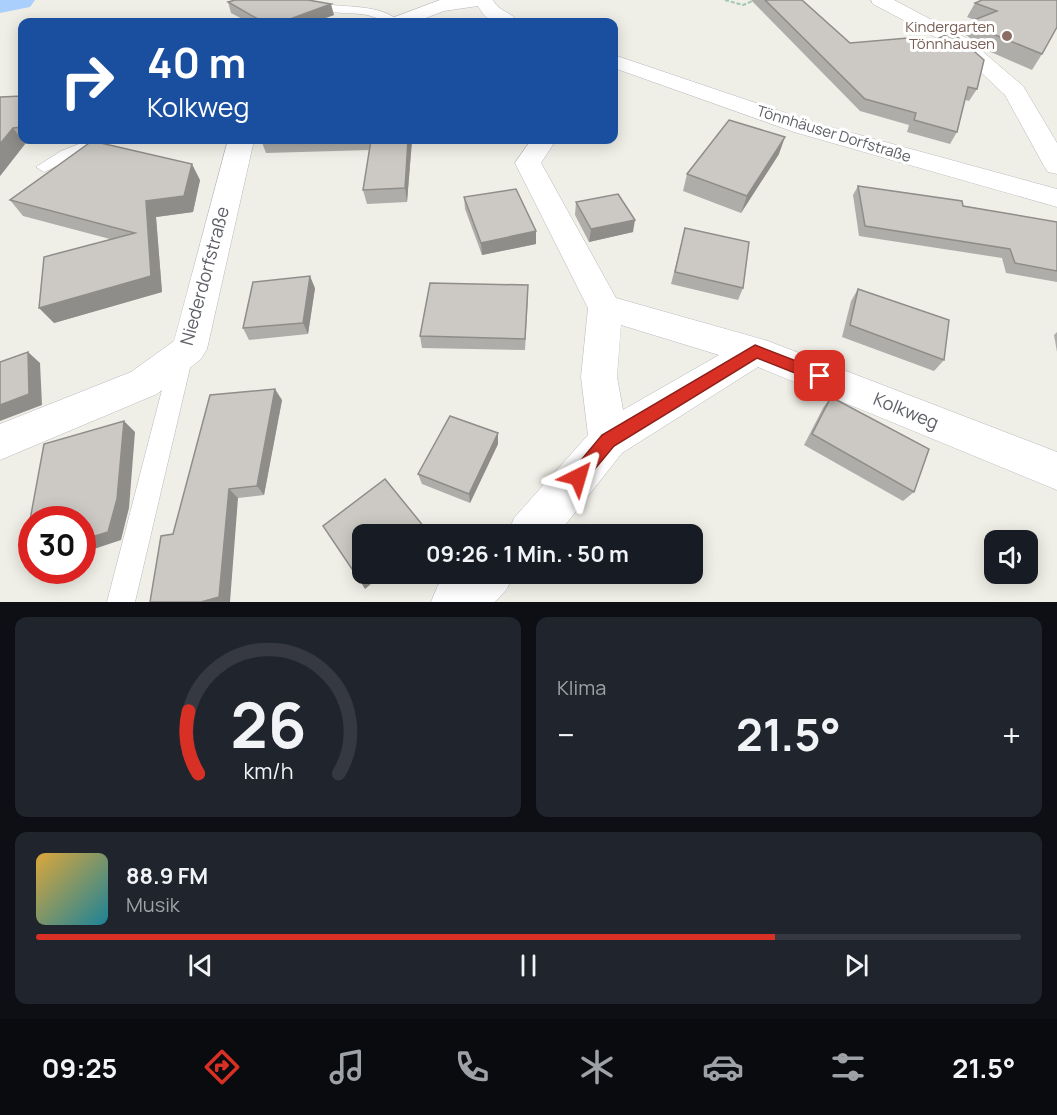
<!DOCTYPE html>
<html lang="de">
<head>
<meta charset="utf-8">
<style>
	:root { --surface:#171b24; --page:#20242c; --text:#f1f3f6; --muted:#9ea1a6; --line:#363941; --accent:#d93025 }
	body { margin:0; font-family:Manrope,sans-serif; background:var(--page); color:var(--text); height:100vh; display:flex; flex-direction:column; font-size:22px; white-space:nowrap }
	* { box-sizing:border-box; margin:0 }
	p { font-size:20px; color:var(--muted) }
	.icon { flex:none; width:33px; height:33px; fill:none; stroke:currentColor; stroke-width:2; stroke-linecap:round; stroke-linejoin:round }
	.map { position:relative; height:602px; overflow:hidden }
	.side { display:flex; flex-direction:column; gap:15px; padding:15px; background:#0d0f14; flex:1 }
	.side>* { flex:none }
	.guide { position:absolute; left:18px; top:18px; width:600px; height:126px; border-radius:12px; box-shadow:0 3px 15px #0003; background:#1a4fa0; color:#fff; overflow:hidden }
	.controls { position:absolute; left:984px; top:530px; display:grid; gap:12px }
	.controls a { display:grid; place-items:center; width:54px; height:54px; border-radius:12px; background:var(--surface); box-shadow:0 3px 15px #0003; font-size:30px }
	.speed { position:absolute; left:18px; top:506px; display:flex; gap:12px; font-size:30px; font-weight:700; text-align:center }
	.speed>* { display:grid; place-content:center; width:78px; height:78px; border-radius:50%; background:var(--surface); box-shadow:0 3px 15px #0003; line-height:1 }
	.speed .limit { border:9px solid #d22; background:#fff; color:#111 }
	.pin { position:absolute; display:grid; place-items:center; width:51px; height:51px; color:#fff; margin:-26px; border-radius:12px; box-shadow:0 3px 9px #0006 }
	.me { position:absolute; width:66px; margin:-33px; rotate:40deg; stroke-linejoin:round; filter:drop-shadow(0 0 4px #0008) }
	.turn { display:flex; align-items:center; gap:21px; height:126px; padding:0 30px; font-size:27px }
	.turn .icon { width:78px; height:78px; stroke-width:2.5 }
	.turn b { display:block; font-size:42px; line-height:51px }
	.big { font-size:45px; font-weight:700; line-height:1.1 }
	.side .widget { flex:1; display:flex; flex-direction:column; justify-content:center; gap:9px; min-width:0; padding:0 21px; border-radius:12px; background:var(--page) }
	.side .dial { align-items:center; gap:0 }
	.dial svg { height:156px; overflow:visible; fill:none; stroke:var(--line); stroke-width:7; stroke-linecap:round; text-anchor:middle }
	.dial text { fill:var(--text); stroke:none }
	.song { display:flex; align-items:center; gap:18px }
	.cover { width:72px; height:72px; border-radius:9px; background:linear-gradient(135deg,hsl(40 70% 55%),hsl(190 70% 35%)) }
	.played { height:6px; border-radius:3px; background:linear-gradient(90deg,var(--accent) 75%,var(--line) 75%) }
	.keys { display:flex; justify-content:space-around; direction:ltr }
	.heat { display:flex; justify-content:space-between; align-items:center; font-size:33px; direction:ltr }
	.side .tiles { flex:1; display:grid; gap:15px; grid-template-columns:1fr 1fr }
	.widget:last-child { grid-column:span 2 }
	.trip { position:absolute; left:352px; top:524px; width:351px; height:60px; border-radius:12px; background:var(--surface); box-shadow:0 3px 15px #0003; font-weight:700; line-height:60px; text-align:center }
	.tab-bar { display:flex; height:96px; justify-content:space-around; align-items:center; background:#090b0e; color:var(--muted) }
	.tab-bar .icon { width:42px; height:42px }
	.tab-bar .selected { color:var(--accent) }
	.tab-bar b { font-size:27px; color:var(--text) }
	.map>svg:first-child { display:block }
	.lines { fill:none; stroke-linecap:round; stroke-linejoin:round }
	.river { fill:#abcffc; fill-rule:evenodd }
	.service-casing { stroke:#b7b8bd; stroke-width:1 }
	.minor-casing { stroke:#b7b8bd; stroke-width:1 }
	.tertiary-casing { stroke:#b7b8bd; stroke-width:1 }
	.path { stroke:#9ec7af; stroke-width:2; stroke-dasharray:4 2; stroke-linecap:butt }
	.service { fill:#fff; fill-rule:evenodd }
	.minor { fill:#fff; fill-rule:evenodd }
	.tertiary { fill:#fff; fill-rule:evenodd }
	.wall { fill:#afada9 }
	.shaded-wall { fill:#8f8d89 }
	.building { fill:#ccc9c4; stroke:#8f8d89; stroke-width:1.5 }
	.route { fill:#d93025; stroke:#8d1f18; stroke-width:1.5 }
	.education-dot { fill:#8d6e63; stroke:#fff; stroke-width:2 }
	.labels { text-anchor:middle; stroke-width:6; stroke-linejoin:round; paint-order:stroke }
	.far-education-label { font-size:15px; fill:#785e54; stroke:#fff; text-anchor:end }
	.far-street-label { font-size:15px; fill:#5e6167; stroke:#fff }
	.street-label { font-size:18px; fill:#5e6167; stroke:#fff }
</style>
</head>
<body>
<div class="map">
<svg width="1057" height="602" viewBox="0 0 1057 602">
	<rect width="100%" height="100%" fill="#f0efe7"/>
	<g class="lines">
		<path class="river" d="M 0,0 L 35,0 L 30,7 L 0,13 Z"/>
		<g class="service-casing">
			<g id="service">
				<path d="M 296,0 C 307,0 315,2 325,4 C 349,8 381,4 400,22 C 387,23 379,18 367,15 C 345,11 314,16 296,0 Z"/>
				<path d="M 89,140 L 108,140 L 106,143 L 44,172 L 36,167 L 61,151 Z"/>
				<path d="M 182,346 L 189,349 L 193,355 L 135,602 L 107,602 L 171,355 L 175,349 Z"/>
			</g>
		</g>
		<g class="minor-casing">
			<g id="minor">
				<path d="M 440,0 L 493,0 L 491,4 L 444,11 L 415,22 L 389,22 L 392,18 Z"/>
				<path d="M 871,0 L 894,0 L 968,39 L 1023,86 L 1057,143 L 1057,174 L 1048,172 L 1044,166 L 1005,95 L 954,47 L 873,4 Z"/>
				<path d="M 228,140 L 254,140 L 207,349 L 201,359 L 157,394 L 0,460 L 0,424 L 131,372 L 174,341 Z"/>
				<path d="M 531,140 L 556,140 L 541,163 L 616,298 L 768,341 L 1057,452 L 1057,490 L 758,367 L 622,453 L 558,534 L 508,534 L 514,518 L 588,435 L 581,377 L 588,308 L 515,163 ZM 621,325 L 719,355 L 623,410 L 617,377 Z"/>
				<path d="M 457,573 L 514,573 L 507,589 L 495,602 L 431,602 L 438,585 Z"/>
			</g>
		</g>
		<g class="tertiary-casing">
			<g id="tertiary">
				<path d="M 475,0 L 493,0 C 500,13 511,11 518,22 C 494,24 485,22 475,0 Z"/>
				<path d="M 614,55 L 812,122 L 1057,189 L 1057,207 L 794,132 L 614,68 Z"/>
			</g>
		</g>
		<path class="path" d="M 725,0 L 743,5 L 755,0"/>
		<use href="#service" class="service"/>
		<use href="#minor" class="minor"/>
		<use href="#tertiary" class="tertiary"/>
	</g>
	<g class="wall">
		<path d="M 751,0 L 802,0 L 850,43 L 919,47 L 977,89 L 969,101 L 965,100 L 957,132 L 950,144 L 907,132 L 909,125 L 860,111 Z"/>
		<path d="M 1057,0 L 1042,54 L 1032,70 L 984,49 L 966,35 L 974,20 L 967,17 L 975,3 Z"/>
		<path d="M 228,2 L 334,15 L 314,22 L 248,22 L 231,13 Z"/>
		<path d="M 22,96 L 22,140 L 73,140 L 25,144 L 0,176 Z"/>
		<path d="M 261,140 L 412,140 L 407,202 L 367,204 L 363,190 L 370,150 L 266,153 Z"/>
		<path d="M 779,154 L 741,213 L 683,191 L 687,174 Z"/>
		<path d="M 200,180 L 193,212 L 156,217 L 162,292 L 54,323 L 110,239 L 23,216 L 10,200 Z"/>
		<path d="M 858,186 L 1057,223 L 1057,282 L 1006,273 L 1002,258 L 859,236 L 853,195 Z"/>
		<path d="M 464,197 L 536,244 L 482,255 L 465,209 Z"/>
		<path d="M 576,202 L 633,232 L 589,242 L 575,215 Z"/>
		<path d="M 685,228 L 743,288 L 738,300 L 671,284 Z"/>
		<path d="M 315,288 L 308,334 L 249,340 L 243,328 Z"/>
		<path d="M 858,289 L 944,360 L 934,371 L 842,337 L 851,301 Z"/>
		<path d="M 528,297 L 525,350 L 422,348 L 420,336 Z"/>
		<path d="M 1057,332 L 1057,352 L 1054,335 Z"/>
		<path d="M 831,397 L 914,492 L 903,501 L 804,445 L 823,408 Z"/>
		<path d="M 282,400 L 264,495 L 238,498 L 173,534 Z"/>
		<path d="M 498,433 L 498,444 L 470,503 L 422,484 L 418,474 Z"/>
	</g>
	<g class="shaded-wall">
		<path d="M 331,4 L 334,15 L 314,22 L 282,22 Z"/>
		<path d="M 13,128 L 25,144 L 0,176 L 0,144 Z"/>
		<path d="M 785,137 L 779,154 L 741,213 L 747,196 Z"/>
		<path d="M 408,140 L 412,140 L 407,202 L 405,188 Z"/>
		<path d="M 192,164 L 200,180 L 193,212 L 156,217 L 162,292 L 54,323 L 39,308 L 151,276 L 146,201 Z"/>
		<path d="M 635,220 L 633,232 L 589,242 L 591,229 Z"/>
		<path d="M 536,231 L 536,244 L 482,255 L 481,243 Z"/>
		<path d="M 310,276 L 315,288 L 308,334 L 303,323 Z"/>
		<path d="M 28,352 L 40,363 L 42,405 L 0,421 L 0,405 Z"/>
		<path d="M 275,389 L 282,400 L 264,495 L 257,486 Z"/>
		<path d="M 124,421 L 135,432 L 129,508 L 121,540 L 82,553 L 82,540 Z"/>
		<path d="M 498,433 L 498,444 L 470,503 L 469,494 Z"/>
		<path d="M 229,489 L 238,498 L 230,602 L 201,602 Z"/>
		<path d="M 425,528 L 427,534 L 417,534 Z"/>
		<path d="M 32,556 L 32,562 L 23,558 Z"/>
		<path d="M 370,573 L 384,573 L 365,589 L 360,581 Z"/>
	</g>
	<g class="building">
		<path d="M 235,0 L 308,0 L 331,4 L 282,22 L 263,22 L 228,2 Z"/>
		<path d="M 765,0 L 802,0 L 850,43 L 908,38 L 919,47 L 950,33 L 959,38 L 984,60 L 977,89 L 968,87 L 957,132 L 914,120 L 916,113 L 865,99 Z"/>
		<path d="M 982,0 L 1057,0 L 1057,27 L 1042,54 L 993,34 L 974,20 L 997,11 L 975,3 Z"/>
		<path d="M 22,96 L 22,127 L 13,128 L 0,144 L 0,97 Z"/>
		<path d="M 729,120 L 785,137 L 747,196 L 687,174 Z"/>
		<path d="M 371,140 L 408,140 L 405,188 L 363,190 Z"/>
		<path d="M 92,141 L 192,164 L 184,196 L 146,201 L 151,276 L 39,308 L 44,257 L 135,233 L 10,200 Z"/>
		<path d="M 858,186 L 962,201 L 963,206 L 1057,222 L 1057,271 L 1015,263 L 1010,249 L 865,226 Z"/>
		<path d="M 516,189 L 536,231 L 481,243 L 464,197 Z"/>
		<path d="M 618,194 L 635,220 L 591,229 L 576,202 Z"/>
		<path d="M 685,228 L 749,242 L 743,288 L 675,272 Z"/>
		<path d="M 310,276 L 303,323 L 243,328 L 253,282 Z"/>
		<path d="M 430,283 L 528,285 L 525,339 L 420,336 Z"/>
		<path d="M 858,289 L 949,320 L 944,360 L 850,325 Z"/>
		<path d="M 28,352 L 29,394 L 0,405 L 0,362 Z"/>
		<path d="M 275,389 L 257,486 L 229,489 L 219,597 L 201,602 L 150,602 L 161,536 L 173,534 L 210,395 Z"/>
		<path d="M 831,397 L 929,449 L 914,492 L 812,434 Z"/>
		<path d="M 450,416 L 498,433 L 469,494 L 418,474 Z"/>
		<path d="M 124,421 L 117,499 L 108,532 L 82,540 L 82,519 L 32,519 L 32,556 L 23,558 L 44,444 Z"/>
		<path d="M 385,479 L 425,528 L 417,534 L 363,534 L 363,573 L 370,573 L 360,581 L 323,526 Z"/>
	</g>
	<path class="route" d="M 755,345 L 825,372 L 828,376 L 825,381 L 820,383 L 757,358 L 614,446 L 584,482 L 578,485 L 572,482 L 569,477 L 572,471 L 602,435 Z"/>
	<circle class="education-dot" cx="1007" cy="36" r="6"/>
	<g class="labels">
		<g class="far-education-label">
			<text x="995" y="32">Kindergarten<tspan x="995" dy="17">Tönnhausen</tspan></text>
		</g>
		<g class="far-street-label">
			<text transform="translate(834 134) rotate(17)" y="5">Tönnhäuser Dorfstraße</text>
		</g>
		<g class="street-label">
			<text transform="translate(205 276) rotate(-75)" y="6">Niederdorfstraße</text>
			<text transform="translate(906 411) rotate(22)" y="6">Kolkweg</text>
		</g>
	</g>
</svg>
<div class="controls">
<a><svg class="icon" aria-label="sound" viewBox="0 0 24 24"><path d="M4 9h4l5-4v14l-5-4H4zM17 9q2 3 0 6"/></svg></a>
</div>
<div class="speed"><div class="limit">30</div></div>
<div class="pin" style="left:820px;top:376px;background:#d93025"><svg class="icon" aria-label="arrive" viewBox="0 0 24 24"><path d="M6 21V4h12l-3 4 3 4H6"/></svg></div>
<svg class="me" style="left:578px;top:477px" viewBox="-20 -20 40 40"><path d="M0-17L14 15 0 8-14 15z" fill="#d93025" stroke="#fff" stroke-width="4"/></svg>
<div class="trip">09:26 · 1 Min. · 50 m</div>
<div class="guide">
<div class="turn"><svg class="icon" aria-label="right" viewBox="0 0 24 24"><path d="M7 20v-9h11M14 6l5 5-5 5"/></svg><div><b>40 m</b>Kolkweg</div></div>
</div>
</div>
<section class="side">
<div class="tiles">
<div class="widget dial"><svg viewBox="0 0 100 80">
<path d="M14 69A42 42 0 1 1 86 69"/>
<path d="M14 69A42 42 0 0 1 9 37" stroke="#d93025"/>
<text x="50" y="56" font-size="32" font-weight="700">26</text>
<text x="50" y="72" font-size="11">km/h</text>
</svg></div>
<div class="widget"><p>Klima</p>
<div class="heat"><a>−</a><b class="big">21.5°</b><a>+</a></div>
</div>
<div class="widget">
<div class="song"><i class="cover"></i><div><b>88.9 FM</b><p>Musik</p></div></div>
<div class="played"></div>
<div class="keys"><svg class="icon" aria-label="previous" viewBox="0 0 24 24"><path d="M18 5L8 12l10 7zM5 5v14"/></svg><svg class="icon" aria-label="pause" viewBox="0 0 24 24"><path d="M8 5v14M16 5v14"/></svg><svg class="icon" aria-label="next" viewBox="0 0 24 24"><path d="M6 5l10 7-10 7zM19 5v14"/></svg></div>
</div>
</div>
</section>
<nav class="tab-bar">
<b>09:25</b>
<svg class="icon selected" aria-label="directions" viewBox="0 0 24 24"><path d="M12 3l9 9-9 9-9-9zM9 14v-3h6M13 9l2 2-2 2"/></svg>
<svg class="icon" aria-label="music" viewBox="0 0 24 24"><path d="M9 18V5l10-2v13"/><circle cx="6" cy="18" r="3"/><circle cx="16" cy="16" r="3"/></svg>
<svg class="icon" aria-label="phone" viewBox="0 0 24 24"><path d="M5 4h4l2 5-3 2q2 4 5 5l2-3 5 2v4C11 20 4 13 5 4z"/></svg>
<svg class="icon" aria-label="climate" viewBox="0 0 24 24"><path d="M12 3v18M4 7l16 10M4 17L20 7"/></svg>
<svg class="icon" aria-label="car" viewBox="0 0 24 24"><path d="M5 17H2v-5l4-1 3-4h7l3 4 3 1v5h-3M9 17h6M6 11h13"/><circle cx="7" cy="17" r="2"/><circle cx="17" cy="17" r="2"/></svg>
<svg class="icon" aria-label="filters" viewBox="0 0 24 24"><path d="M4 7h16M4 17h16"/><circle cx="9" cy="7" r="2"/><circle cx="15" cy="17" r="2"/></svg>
<b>21.5°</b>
</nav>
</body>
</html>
